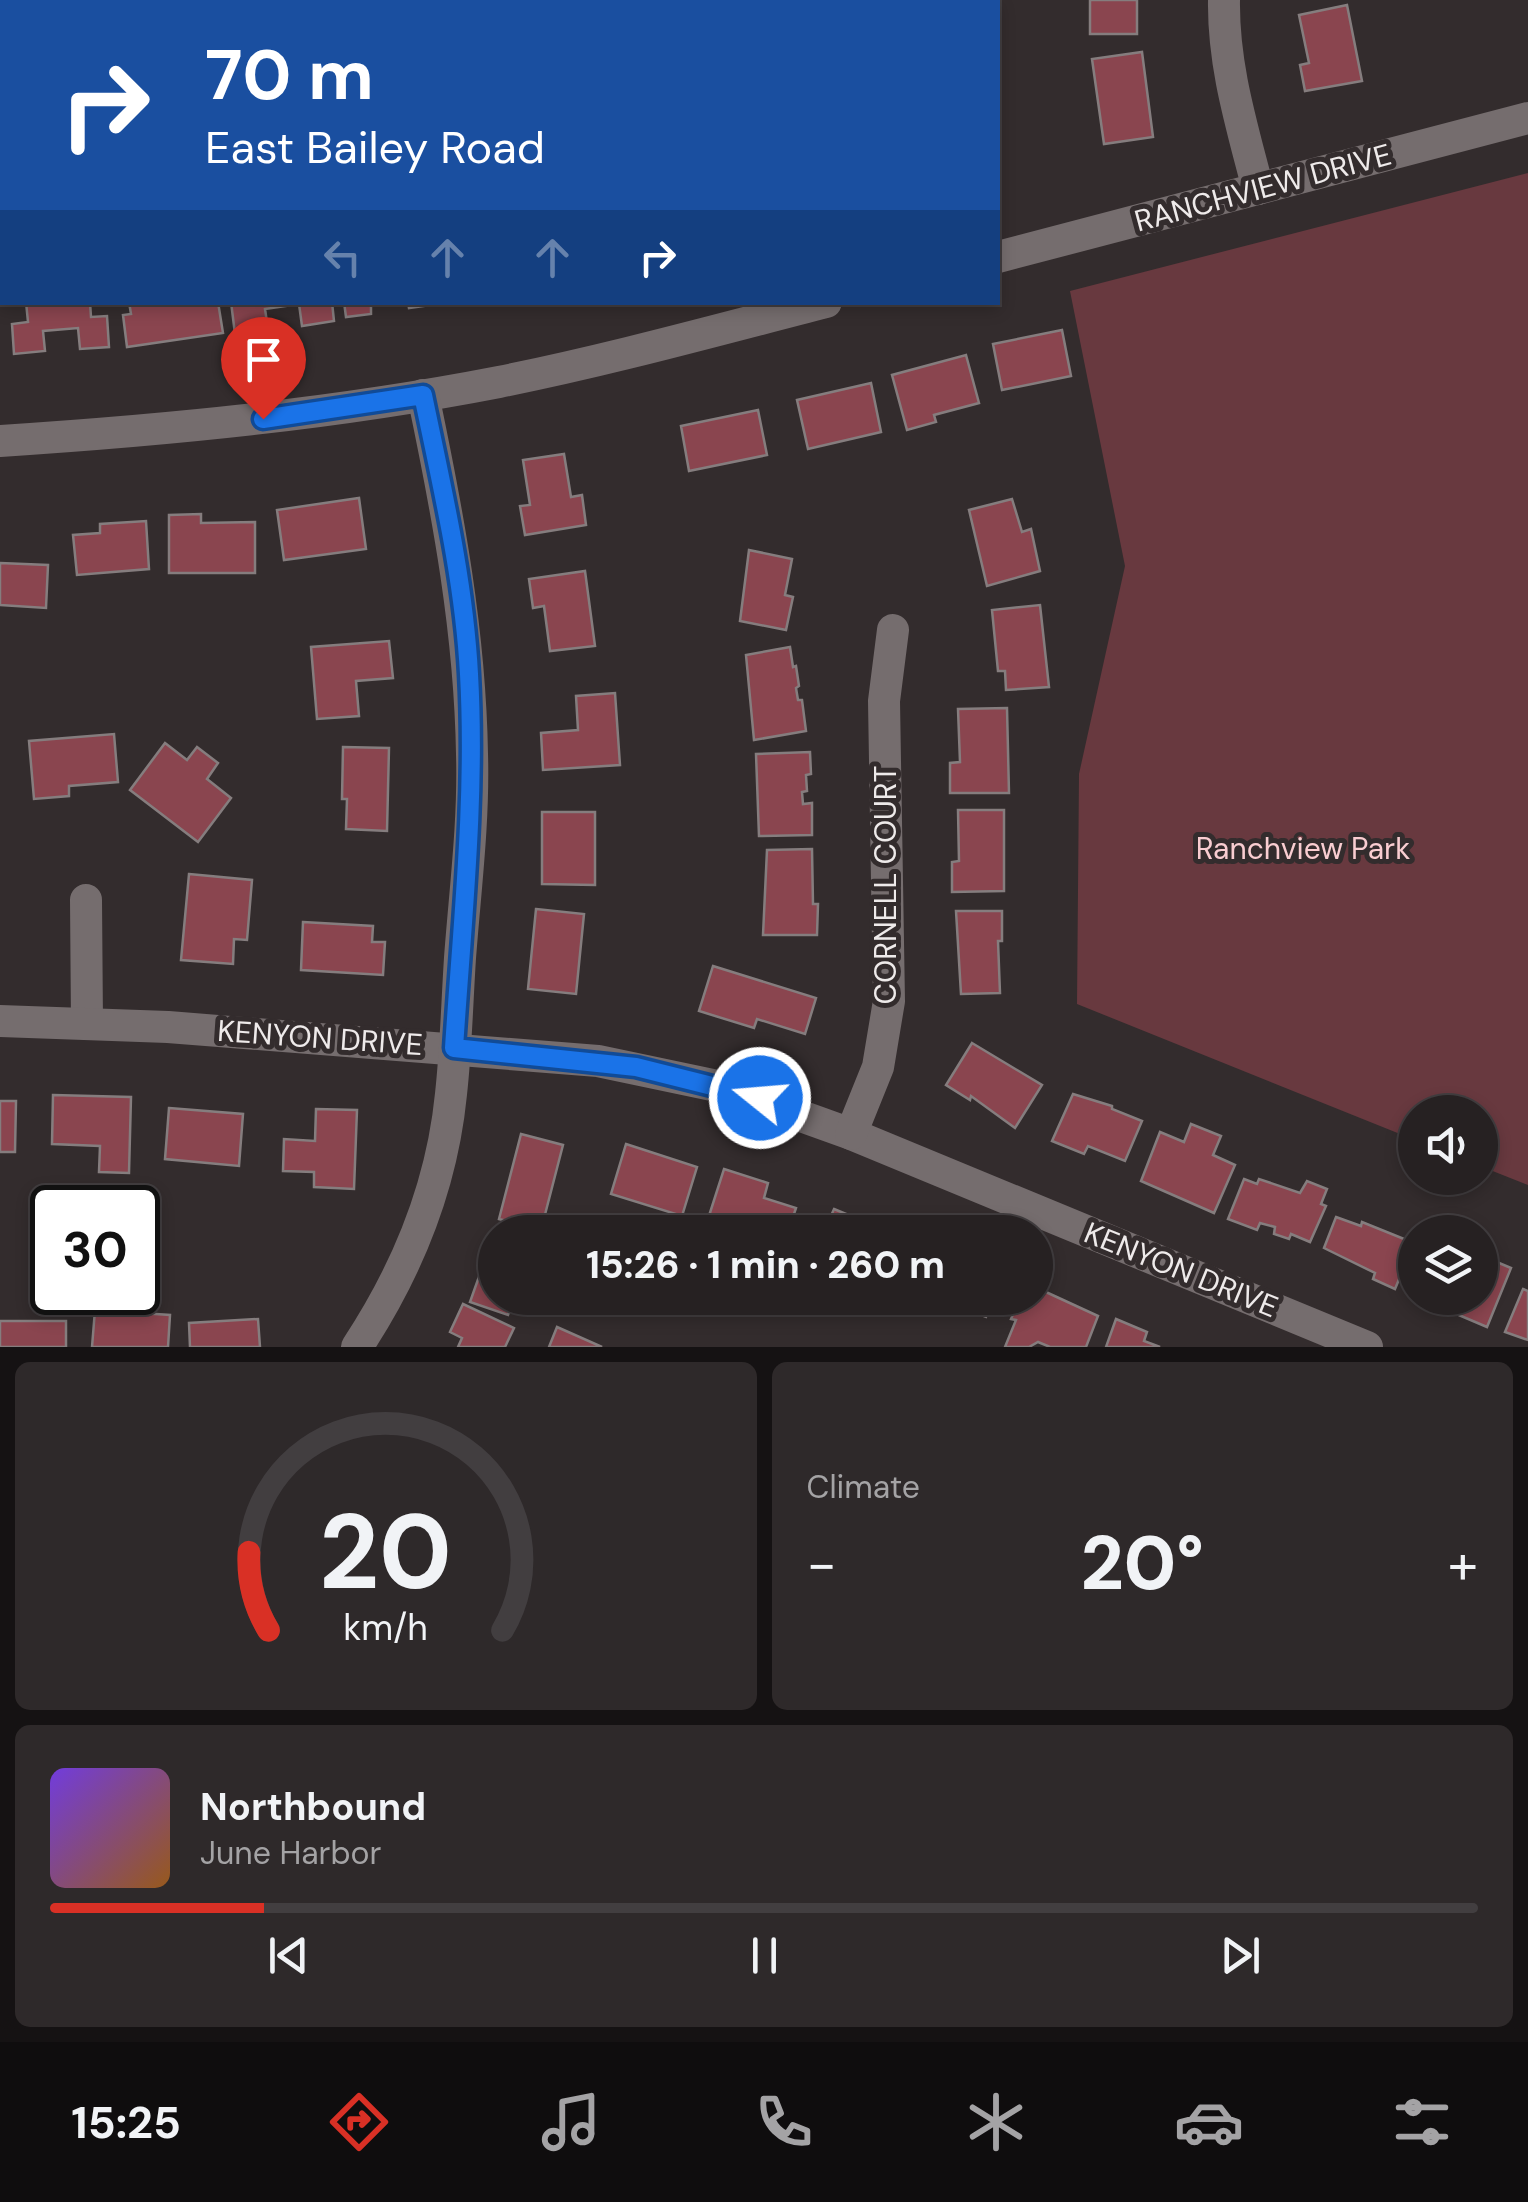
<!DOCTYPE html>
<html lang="en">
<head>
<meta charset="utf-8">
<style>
	:root { --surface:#262122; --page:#2e292a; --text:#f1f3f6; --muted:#a4a3a5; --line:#423e40; --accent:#d93025 }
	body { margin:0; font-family:"DM Sans",sans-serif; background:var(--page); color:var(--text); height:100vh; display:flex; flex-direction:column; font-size:38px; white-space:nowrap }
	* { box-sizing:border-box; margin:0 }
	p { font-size:32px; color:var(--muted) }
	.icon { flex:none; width:55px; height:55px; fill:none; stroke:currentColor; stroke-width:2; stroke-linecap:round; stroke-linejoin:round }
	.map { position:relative; height:1347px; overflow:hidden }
	.side { display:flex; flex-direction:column; gap:15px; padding:15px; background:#151213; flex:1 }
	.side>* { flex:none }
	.guide { position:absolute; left:0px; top:0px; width:1000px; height:305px; box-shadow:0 5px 15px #0003,0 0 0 2px var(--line); background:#1a4fa0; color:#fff; overflow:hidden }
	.controls { position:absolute; left:1398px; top:1095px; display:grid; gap:20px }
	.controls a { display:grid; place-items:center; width:100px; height:100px; border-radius:50%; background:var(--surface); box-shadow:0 5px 15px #0003,0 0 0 2px var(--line); font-size:50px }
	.speed { position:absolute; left:30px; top:1185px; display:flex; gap:20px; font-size:50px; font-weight:700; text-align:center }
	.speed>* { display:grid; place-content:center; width:130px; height:130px; border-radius:50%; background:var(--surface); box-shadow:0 5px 15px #0003,0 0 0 2px var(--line); line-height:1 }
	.speed .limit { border:5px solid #111; border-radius:15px; background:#fff; color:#111 }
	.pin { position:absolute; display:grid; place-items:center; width:85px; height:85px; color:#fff; margin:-102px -42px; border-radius:50% 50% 50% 0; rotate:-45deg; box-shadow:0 0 10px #0007 }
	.pin .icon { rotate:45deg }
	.me { position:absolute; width:110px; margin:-55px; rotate:287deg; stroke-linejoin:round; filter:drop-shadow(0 0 8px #0008) }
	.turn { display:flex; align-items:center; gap:35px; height:210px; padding:0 40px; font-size:45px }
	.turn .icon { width:130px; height:130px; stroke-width:2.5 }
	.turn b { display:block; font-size:70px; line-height:85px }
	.lanes { display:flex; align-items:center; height:95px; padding:0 40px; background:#0003; justify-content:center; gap:50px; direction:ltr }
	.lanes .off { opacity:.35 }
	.big { font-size:75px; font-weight:800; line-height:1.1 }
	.side .widget { flex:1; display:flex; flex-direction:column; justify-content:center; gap:15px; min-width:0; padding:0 35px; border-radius:15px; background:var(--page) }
	.side .dial { align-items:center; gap:0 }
	.dial svg { height:260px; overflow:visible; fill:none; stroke:var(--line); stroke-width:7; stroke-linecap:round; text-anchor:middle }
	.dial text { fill:var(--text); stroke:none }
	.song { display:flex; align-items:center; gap:30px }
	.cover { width:120px; height:120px; border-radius:15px; background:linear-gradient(135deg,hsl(260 70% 55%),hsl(30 70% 35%)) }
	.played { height:10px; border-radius:5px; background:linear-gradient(90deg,var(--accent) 15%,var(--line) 15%) }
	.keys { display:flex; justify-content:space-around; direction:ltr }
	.heat { display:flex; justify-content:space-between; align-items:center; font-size:55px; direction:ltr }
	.side .tiles { flex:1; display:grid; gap:15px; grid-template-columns:1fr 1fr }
	.widget:last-child { grid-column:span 2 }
	.trip { position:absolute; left:478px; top:1215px; width:575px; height:100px; border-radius:50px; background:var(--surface); box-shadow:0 5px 15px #0003,0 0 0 2px var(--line); font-weight:800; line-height:100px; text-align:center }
	.tab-bar { display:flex; height:160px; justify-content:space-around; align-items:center; background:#0f0d0e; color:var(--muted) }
	.tab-bar .icon { width:70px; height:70px }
	.tab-bar .active { color:var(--accent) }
	.tab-bar b { font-size:45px; color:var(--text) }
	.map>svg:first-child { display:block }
	.green { fill:#68393f }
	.building { fill:#8a454f; stroke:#857d7e; stroke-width:2.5 }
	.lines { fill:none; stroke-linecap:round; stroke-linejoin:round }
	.street { stroke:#756d6e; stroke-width:32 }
	.route-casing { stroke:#114b97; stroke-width:25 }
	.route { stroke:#1a73e8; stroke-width:18 }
	.labels { text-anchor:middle; stroke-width:10; stroke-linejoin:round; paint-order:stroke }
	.street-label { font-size:30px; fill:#eeeaea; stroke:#332c2d }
	.park-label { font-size:30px; fill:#f9cdd1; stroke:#332c2d }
</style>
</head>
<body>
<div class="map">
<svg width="1528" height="1347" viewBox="0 0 1528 1347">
	<rect width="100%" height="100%" fill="#332c2d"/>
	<path class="green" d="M 1528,173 L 1528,1185 L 1480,1166 L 1480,1112 L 1415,1112 L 1415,1140 L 1077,1004 L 1079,774 L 1125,566 L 1070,291 Z"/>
	<g class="building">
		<path d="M 417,0 L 460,0 L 463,2 L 415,2 Z"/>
		<path d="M 884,0 L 953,0 L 884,2 Z"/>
		<rect x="1090" y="0" width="47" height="34"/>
		<path d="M 1347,5 L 1362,81 L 1305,91 L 1300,65 L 1309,63 L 1299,15 Z"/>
		<path d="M 1142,52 L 1153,137 L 1104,144 L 1092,59 Z"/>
		<path d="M 26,302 L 90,302 L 91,317 L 107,316 L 109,347 L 80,349 L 78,328 L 43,331 L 45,351 L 14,354 L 12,324 L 28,322 Z"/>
		<path d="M 129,302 L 218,302 L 223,333 L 127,347 L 123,315 L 131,314 Z"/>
		<path d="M 231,302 L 332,302 L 334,321 L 302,326 L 299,304 L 265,309 L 268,329 L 235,334 Z"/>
		<path d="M 344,302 L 399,302 L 371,306 L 371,314 L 346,317 Z"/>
		<path d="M 408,302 L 438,302 L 438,304 L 409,308 Z"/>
		<path d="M 1062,330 L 1071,376 L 1002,390 L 993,344 Z"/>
		<path d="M 966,355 L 979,403 L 934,415 L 936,422 L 907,430 L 892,375 Z"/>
		<path d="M 871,383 L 881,432 L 808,449 L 797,400 Z"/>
		<path d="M 758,410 L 767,455 L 689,471 L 681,426 Z"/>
		<path d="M 564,454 L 571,497 L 582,495 L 586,525 L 525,535 L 520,506 L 530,505 L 523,460 Z"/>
		<path d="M 359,498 L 366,549 L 284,560 L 277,510 Z"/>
		<path d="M 1012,499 L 1022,532 L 1031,529 L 1040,571 L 987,586 L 969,510 Z"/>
		<path d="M 201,514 L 201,523 L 255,522 L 255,573 L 169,573 L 169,515 Z"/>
		<path d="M 146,521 L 149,569 L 77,575 L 73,535 L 100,533 L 100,524 Z"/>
		<path d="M 749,550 L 792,559 L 785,595 L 793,597 L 786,630 L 740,621 Z"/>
		<path d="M 0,563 L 48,565 L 46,608 L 0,605 Z"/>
		<path d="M 585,571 L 595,646 L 550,651 L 544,606 L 533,608 L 529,579 Z"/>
		<path d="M 1040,605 L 1049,687 L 1006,690 L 1005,671 L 998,671 L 992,610 Z"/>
		<path d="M 389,641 L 393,678 L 356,681 L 359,716 L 317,719 L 311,647 Z"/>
		<path d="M 790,647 L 793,667 L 796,666 L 799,686 L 796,688 L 798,700 L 802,700 L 806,731 L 754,740 L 746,655 Z"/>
		<path d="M 615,693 L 620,765 L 543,770 L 541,733 L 578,730 L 576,696 Z"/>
		<path d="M 1007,708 L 1009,793 L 950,793 L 950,763 L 960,762 L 958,709 Z"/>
		<path d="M 114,734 L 118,782 L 69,786 L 69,796 L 34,799 L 29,741 Z"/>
		<path d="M 165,743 L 187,760 L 197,747 L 218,763 L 207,779 L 231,798 L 198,842 L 130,790 Z"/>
		<path d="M 343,747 L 389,748 L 387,831 L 346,829 L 347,799 L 342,799 Z"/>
		<path d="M 810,752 L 811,774 L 806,775 L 807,791 L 802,792 L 803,804 L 812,803 L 812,835 L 759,836 L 756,754 Z"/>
		<path d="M 958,810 L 1004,810 L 1004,891 L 952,892 L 952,862 L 959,861 Z"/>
		<path d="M 542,812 L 595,812 L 595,885 L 542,884 Z"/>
		<path d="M 812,849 L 813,904 L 818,904 L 817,935 L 763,935 L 767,850 Z"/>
		<path d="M 189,874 L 252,880 L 247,940 L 234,939 L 233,964 L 181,960 Z"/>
		<path d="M 536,909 L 584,914 L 576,994 L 528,989 Z"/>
		<path d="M 956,911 L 1002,911 L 1002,941 L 998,941 L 1000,993 L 961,994 Z"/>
		<path d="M 303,922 L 373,926 L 372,942 L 385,942 L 383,975 L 301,970 Z"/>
		<path d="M 713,966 L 816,998 L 805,1034 L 757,1019 L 754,1028 L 699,1011 Z"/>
		<path d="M 972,1043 L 1042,1085 L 1015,1128 L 971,1096 L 970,1100 L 946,1085 Z"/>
		<path d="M 1073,1094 L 1112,1106 L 1112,1109 L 1142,1121 L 1125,1161 L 1088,1146 L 1084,1154 L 1052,1141 Z"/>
		<path d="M 53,1095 L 131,1097 L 129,1173 L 99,1172 L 100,1146 L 52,1144 Z"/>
		<path d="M 0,1101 L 16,1101 L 15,1152 L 0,1152 Z"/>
		<path d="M 169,1108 L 243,1114 L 239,1166 L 165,1159 Z"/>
		<path d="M 316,1109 L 357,1110 L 354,1189 L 314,1187 L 314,1172 L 283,1171 L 284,1139 L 315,1141 Z"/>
		<path d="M 1191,1124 L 1221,1136 L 1213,1155 L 1235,1165 L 1214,1213 L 1141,1181 L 1160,1132 L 1184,1142 Z"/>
		<path d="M 521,1134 L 563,1145 L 541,1230 L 499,1219 Z"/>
		<path d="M 626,1144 L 697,1167 L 682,1216 L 611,1194 Z"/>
		<path d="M 724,1169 L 768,1183 L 764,1198 L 796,1208 L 788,1232 L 753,1232 L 708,1219 Z"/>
		<path d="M 1244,1179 L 1257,1184 L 1259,1179 L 1300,1193 L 1307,1181 L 1327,1189 L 1321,1204 L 1326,1206 L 1310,1242 L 1291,1234 L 1289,1239 L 1274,1234 L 1275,1227 L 1260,1223 L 1257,1230 L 1228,1219 Z"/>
		<path d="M 834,1209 L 863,1221 L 859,1232 L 824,1232 Z"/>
		<path d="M 1336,1217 L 1361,1226 L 1362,1222 L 1414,1243 L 1395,1289 L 1373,1279 L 1375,1273 L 1324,1248 Z"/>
		<path d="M 1441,1222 L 1471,1232 L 1437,1232 Z"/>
		<path d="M 1480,1255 L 1511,1268 L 1487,1327 L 1454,1313 L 1456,1306 L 1425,1298 L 1480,1298 Z"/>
		<path d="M 481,1271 L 495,1276 L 495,1298 L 514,1298 L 508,1315 L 470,1302 Z"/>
		<path d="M 1035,1287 L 1098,1316 L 1086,1347 L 1050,1347 L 1038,1342 L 1029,1347 L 1005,1347 L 1016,1320 L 1011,1319 L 1020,1298 L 1035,1298 Z"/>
		<path d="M 1523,1289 L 1528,1291 L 1528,1340 L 1505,1332 Z"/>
		<path d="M 938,1298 L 994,1298 L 986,1317 Z"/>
		<path d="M 463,1304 L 514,1328 L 505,1347 L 458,1347 L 462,1338 L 450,1332 Z"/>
		<path d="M 95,1310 L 170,1315 L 168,1347 L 92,1347 Z"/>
		<path d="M 258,1319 L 260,1347 L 190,1347 L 189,1323 Z"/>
		<path d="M 1116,1319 L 1147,1332 L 1144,1341 L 1160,1347 L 1106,1347 Z"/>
		<rect x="0" y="1321" width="66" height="26"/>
		<path d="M 557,1327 L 602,1347 L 549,1347 Z"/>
	</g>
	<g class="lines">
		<g class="street">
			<path d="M 1224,0 C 1223,66 1242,126 1258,189"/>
			<path d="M 280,2 L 285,0"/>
			<path d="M 811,2 L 812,0"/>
			<path d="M 0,46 L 2,46"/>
			<path d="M 998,257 L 1528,118"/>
			<path d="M 0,441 C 168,430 334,414 499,382 C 609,360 717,330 826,302"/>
			<path d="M 86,900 L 87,1024"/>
			<path d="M 0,1021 L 168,1027 L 598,1061 L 717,1086 L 851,1134 L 1367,1347"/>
			<path d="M 851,1134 L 878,1067 L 889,1001 L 884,701 L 893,630"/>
			<path d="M 357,1347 C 407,1271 442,1186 451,1094 C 456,1049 457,1004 460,958 C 465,891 474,822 472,754 C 470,632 448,514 423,395"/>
		</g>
	</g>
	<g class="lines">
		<g class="route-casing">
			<path id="route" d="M 263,419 L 423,395 C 442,487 464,580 469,674 C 476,799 462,924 454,1048 L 636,1067 L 760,1098"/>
		</g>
		<use href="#route" class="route"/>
	</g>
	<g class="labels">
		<g class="street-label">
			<text transform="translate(1263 188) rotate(-15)" y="10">RANCHVIEW DRIVE</text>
			<text transform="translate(886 885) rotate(-90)" y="10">CORNELL COURT</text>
			<text transform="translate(320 1038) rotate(4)" y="10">KENYON DRIVE</text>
			<text transform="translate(1181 1270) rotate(22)" y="10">KENYON DRIVE</text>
		</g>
		<g class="park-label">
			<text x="1303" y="859">Ranchview Park</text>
		</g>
	</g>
</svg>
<div class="controls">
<a><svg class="icon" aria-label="sound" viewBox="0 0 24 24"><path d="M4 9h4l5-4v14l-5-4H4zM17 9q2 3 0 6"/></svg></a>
<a><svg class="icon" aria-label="layers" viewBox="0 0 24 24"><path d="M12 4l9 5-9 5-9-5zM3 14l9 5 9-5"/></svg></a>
</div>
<div class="speed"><div class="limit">30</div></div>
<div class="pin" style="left:263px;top:419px;background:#d93025"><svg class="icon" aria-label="arrive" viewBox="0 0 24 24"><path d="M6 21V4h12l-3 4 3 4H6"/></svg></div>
<svg class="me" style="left:760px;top:1098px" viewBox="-20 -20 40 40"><circle r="17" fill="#1a73e8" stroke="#fff" stroke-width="3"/><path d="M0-11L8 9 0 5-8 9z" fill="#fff"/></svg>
<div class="trip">15:26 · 1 min · 260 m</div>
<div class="guide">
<div class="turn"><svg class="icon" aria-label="right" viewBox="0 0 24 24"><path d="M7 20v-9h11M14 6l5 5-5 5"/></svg><div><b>70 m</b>East Bailey Road</div></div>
<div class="lanes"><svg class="icon off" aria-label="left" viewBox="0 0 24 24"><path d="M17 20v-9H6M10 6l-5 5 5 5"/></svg><svg class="icon off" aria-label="ahead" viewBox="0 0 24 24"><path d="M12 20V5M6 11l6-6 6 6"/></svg><svg class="icon off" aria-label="ahead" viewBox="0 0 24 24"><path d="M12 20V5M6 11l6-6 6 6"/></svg><svg class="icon" aria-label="right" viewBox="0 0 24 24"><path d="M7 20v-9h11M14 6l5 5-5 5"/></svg></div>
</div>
</div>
<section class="side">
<div class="tiles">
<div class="widget dial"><svg viewBox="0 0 100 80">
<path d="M14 69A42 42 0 1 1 86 69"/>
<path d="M14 69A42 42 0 0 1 8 45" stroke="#d93025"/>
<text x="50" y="56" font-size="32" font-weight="700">20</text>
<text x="50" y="72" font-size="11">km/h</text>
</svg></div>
<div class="widget"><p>Climate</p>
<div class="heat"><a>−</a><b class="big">20°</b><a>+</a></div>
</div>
<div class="widget">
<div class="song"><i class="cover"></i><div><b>Northbound</b><p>June Harbor</p></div></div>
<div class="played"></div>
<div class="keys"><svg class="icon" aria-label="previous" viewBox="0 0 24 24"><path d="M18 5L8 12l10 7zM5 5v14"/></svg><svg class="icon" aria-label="pause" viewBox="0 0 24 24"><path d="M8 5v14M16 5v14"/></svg><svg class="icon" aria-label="next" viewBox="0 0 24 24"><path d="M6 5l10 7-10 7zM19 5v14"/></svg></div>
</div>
</div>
</section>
<nav class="tab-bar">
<b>15:25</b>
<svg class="icon active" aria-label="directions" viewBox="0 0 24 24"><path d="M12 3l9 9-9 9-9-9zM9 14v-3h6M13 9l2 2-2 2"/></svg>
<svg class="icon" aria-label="music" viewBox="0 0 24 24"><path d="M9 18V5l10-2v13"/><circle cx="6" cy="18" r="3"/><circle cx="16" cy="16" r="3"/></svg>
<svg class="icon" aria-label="phone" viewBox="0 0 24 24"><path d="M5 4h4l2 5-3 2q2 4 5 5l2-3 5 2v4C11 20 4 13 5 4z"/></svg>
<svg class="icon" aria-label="climate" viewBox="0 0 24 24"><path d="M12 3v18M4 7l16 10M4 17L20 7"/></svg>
<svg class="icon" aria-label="car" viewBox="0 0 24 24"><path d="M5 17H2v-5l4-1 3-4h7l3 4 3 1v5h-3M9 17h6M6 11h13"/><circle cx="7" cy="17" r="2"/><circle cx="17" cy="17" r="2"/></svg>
<svg class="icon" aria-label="filters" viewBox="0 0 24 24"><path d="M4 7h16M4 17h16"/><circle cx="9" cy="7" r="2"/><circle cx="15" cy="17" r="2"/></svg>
</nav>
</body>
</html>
